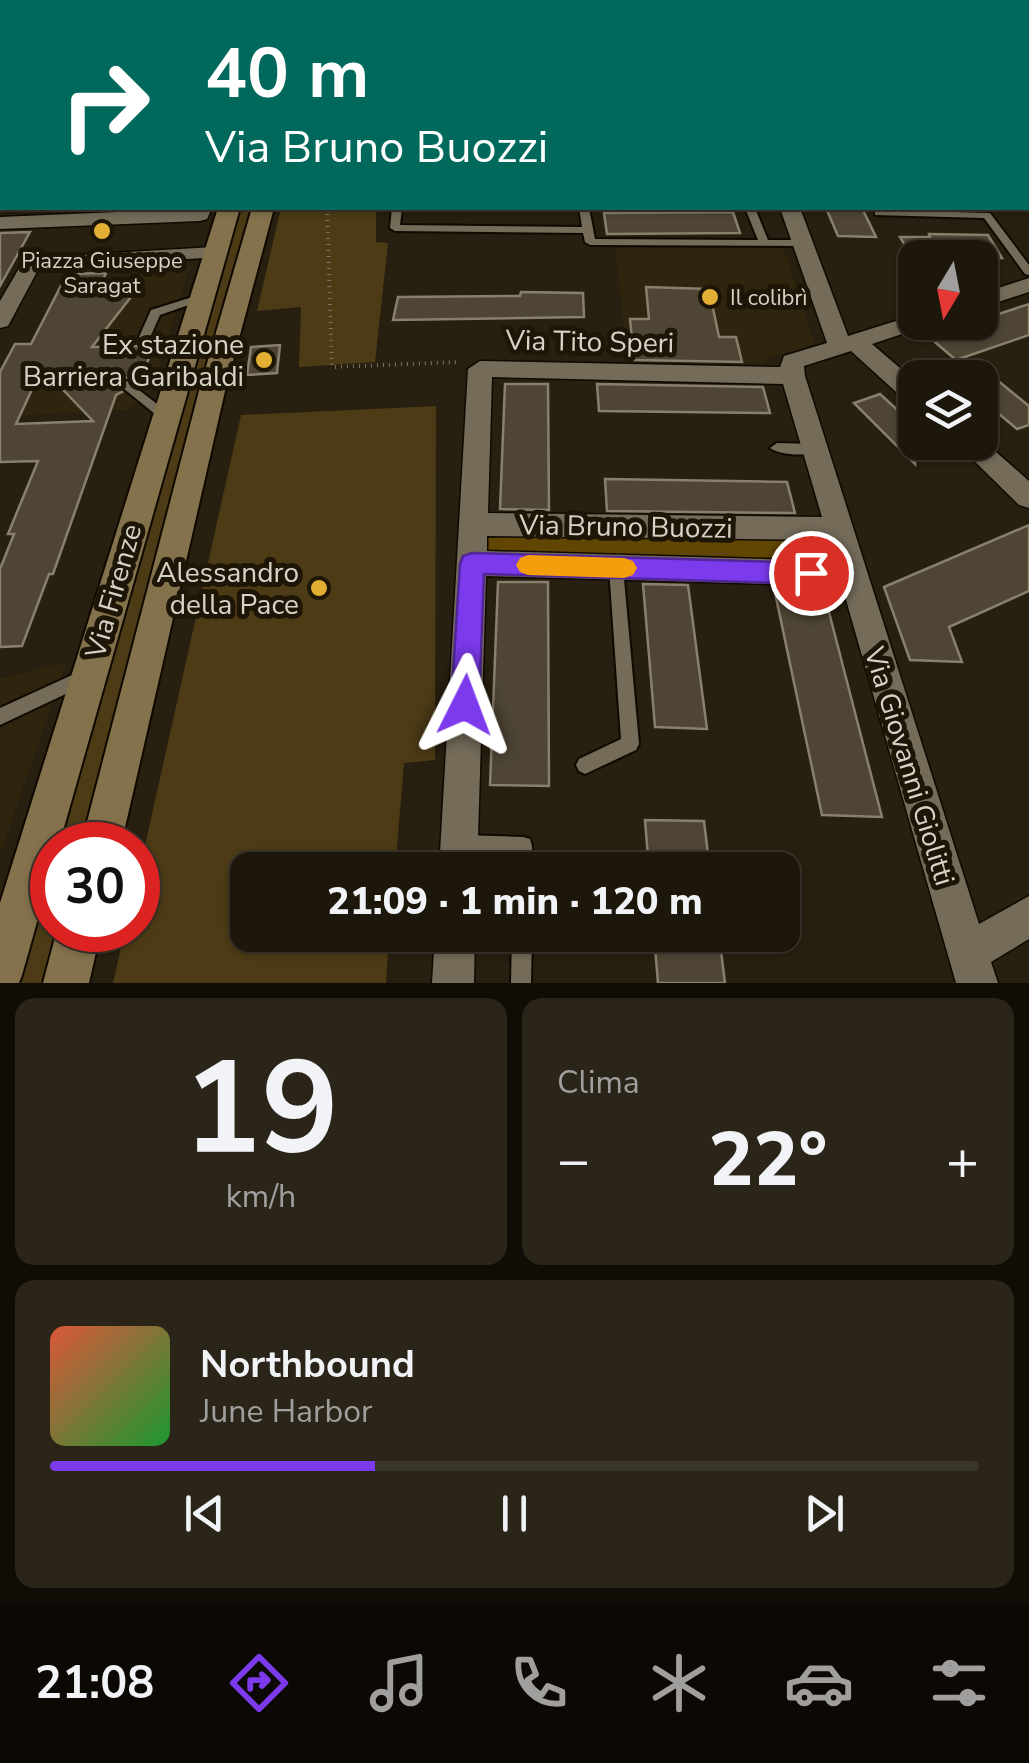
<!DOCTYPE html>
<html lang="it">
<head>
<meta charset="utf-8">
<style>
	:root { --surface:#1d170b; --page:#2a2419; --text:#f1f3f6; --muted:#a09f9d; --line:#3b362c; --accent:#7c3aed }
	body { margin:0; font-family:"Nunito Sans",sans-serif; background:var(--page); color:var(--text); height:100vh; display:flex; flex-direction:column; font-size:38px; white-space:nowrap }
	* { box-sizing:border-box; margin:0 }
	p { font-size:32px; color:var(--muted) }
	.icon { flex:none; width:55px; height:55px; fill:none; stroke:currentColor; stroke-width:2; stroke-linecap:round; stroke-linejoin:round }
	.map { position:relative; height:983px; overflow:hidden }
	.details { display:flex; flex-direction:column; gap:15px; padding:15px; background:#100d06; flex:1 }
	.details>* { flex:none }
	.top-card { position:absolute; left:0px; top:0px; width:1030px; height:210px; box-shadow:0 2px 8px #0004,0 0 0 2px var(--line); background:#00695c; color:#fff; overflow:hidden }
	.needle { width:65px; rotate:190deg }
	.tools { position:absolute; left:898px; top:240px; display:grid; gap:20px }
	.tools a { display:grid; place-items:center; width:100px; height:100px; border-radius:20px; background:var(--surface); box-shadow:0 2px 8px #0004,0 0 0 2px var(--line); font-size:50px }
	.speed { position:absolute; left:30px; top:822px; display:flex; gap:20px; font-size:50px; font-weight:700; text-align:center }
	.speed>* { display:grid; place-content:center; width:130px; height:130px; border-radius:50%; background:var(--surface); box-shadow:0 2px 8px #0004,0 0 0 2px var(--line); line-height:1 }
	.speed .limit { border:15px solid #d22; background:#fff; color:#111 }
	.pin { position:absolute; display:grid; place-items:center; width:85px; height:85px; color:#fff; margin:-42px; border:5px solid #fff; border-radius:50%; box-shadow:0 2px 10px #0007 }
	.me { position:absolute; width:110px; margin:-55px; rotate:3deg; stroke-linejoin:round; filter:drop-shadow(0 0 8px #0008) }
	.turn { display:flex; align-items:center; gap:35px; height:210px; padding:0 40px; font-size:45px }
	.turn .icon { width:130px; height:130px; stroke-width:2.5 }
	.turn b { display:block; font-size:70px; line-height:85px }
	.big { font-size:75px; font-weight:800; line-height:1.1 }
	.details .widget { flex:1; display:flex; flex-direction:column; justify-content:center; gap:15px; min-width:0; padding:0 35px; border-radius:20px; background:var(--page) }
	.details .dial { align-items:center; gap:0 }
	.dial b { font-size:130px; line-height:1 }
	.song { display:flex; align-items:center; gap:30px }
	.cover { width:120px; height:120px; border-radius:15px; background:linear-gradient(135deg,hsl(10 70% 55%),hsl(130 70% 35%)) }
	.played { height:10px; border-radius:5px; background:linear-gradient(90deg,var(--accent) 35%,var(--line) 35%) }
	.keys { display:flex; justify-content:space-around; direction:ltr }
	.heat { display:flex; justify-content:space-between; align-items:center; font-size:55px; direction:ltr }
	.details .tiles { flex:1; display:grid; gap:15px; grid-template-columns:1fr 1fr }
	.widget:last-child { grid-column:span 2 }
	.trip { position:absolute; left:230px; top:852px; width:570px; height:100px; border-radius:20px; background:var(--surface); box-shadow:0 2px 8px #0004,0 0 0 2px var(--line); font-weight:800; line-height:100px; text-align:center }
	.dock { display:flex; height:160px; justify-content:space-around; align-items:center; background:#0c0904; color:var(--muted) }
	.dock .icon { width:70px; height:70px }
	.dock .current { color:var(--accent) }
	.dock b { font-size:45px; color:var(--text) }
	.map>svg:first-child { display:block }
	.built { fill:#2f240e }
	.green { fill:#4c3b15 }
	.forest { fill:#604602 }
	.building { fill:#4e4534; stroke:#897f6d; stroke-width:2.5; fill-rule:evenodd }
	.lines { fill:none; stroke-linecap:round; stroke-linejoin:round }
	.lane-casing { stroke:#100900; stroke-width:4 }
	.street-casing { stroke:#100900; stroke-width:3 }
	.secondary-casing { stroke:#100900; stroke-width:4 }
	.path { stroke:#7b7467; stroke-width:4; stroke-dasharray:1 5; stroke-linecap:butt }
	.lane { fill:#746b59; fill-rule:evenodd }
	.street { fill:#746b59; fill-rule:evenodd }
	.secondary { fill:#84724c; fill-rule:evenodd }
	.route { fill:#7c3aed; stroke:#51269a; stroke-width:2.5 }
	.slow { fill:#f59e0b }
	.poi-dot { fill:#e3ae34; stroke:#1d1606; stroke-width:4 }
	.labels { text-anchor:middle; stroke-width:10; stroke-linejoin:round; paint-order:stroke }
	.far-poi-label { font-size:22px; fill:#d7d1c7; stroke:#1d1606 }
	.street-label { font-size:28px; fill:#d7d1c7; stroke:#1d1606 }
	.poi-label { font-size:28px; fill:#d7d1c7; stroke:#1d1606; text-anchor:end }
</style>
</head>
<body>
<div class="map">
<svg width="1029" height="983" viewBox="0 0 1029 983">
	<rect width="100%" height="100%" fill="#271f0f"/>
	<g class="built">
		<path d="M 615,249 L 784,249 L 815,344 L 765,358 L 766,363 L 628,361 Z"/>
		<path d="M 176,263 L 189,268 L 154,387 L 127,410 L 14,416 L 149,264 Z"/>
		<path d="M 67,661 L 0,855 L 0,679 Z"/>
	</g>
	<g class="green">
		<path d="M 241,208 L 254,208 L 82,845 L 58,845 Z"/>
		<path d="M 281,208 L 376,208 L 376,242 L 388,243 L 375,362 L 299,367 L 301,307 L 257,311 Z"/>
		<path d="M 436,406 L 435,760 L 404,763 L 395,870 L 248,870 L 248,935 L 389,935 L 386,983 L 113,983 L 125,930 L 138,930 L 138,877 L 241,415 Z"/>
		<path d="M 52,863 L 52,930 L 59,930 L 45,983 L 19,983 Z"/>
	</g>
	<path class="forest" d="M 473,528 L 608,534 L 611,539 L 623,535 L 792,531 L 810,548 L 809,562 L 504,567 L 469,540 Z"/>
	<g class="building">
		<path d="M 826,208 L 862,208 L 876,237 L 838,236 Z"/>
		<path d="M 733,212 L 740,233 L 607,234 L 604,213 Z"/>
		<path d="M 30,232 L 0,286 L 0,233 Z"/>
		<path d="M 929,234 L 988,235 L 1002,258 L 912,257 L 900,237 L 930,237 Z"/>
		<path d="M 106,273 L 98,292 L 131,297 L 92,347 L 153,346 L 141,381 L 137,384 L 127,377 L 117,384 L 122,392 L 116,395 L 53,574 L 49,574 L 22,646 L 0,647 L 0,569 L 14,534 L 8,534 L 38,461 L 0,462 L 0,372 L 15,344 L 31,344 L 67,274 ZM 42,368 L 93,421 L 16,424 Z"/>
		<path d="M 646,287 L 709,289 L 719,337 L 736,337 L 742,362 L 634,360 L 630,319 L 649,319 Z"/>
		<path d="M 521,292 L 583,293 L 584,317 L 393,320 L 398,297 L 520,296 Z"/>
		<path d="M 1029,304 L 1029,335 L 956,360 L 929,337 Z"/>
		<path d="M 280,345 L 277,373 L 247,375 L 251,347 Z"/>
		<path d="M 980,366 L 1029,406 L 1029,425 L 1017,429 L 980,398 Z"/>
		<path d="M 505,384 L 548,384 L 549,510 L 500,509 Z"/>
		<path d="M 597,384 L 763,387 L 770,413 L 599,411 Z"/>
		<path d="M 880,394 L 915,426 L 915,464 L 854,403 Z"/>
		<path d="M 605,479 L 787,482 L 795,513 L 607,511 Z"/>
		<path d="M 1029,525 L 1029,591 L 949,627 L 962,662 L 910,660 L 884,587 Z"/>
		<path d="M 498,582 L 548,582 L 549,786 L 490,785 Z"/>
		<path d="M 643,584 L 688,585 L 707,729 L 655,727 Z"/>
		<path d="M 774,588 L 823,589 L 882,817 L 822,815 Z"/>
		<path d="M 645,820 L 704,821 L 710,870 L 649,870 Z"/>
		<path d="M 654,935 L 719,935 L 725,983 L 658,983 Z"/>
	</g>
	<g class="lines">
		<g class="lane-casing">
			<g id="lane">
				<path d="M 714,0 L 720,0 L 721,2 L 715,2 Z"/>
				<path d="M 784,0 L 791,0 L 792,2 L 786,2 Z"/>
				<path d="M 976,0 L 984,0 L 985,2 L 978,2 Z"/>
				<path d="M 1011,0 L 1019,0 L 1020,2 L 1013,2 Z"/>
				<rect x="1028" y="7" width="1" height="4"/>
				<rect x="1028" y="88" width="1" height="6"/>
				<path d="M 1028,126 L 1029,127 L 1029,134 L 1028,133 Z"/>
				<path d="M 392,208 L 402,208 L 400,225 L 582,227 L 579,208 L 589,208 L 595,239 L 758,240 L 745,208 L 755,208 L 768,240 L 803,240 L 808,243 L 803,246 L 590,245 L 585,242 L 583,233 L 395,231 L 390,228 Z"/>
				<path d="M 878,210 L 990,213 L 1029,265 L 1029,275 L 1025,274 L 984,218 L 875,215 L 875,211 Z"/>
				<path d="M 202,294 L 207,297 L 206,299 L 160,315 L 149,340 L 141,340 L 139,337 L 151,310 Z"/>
				<path d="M 127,381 L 169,413 L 171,416 L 169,419 L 161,419 L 123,388 L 121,385 Z"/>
				<path d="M 777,443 L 815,444 L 822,449 C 811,457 781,456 770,448 Z"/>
				<path d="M 616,562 L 621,564 L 623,568 L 639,744 L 636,750 L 585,774 L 579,771 L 576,765 L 579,759 L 621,739 L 609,568 L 611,564 Z"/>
				<path d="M 83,670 L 89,673 L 91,678 L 89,683 L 0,725 L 0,708 Z"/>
				<path d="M 464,835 L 523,837 L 530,839 L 532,846 L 533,870 L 513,870 L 514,855 L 464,853 L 457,851 L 455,844 L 457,837 Z"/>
				<path d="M 512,935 L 532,935 L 531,983 L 511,983 Z"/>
			</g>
		</g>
		<g class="street-casing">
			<g id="street">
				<path d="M 29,0 L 45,0 L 47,2 L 31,2 Z"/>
				<rect x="0" y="79" width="2" height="10"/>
				<path d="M 212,208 L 207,219 L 200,221 L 0,229 L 0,217 Z"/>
				<path d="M 780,208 L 800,208 L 848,336 L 915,315 L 915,322 L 926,322 L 923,327 L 872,344 L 915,381 L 915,404 L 906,401 L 851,351 L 804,366 L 805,376 L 979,924 L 1029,896 L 1029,939 L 991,962 L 998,983 L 956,983 L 842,586 L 486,576 L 477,870 L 439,870 L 468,369 L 480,361 L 780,367 L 784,356 L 827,343 ZM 492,377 L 783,384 L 822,517 L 488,513 ZM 487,536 L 828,540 L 834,561 L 487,551 Z"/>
				<path d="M 214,247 L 224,253 L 221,257 L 39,268 L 8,326 L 0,328 L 0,301 L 25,258 Z"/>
				<path d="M 1029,278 L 1029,292 L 980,308 L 980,294 Z"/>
				<path d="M 980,438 L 1029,481 L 1029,508 L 1019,505 L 955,442 L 980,442 Z"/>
				<path d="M 435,935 L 475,935 L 474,983 L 432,983 Z"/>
			</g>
		</g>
		<g class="secondary-casing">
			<g id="secondary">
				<rect x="310" y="0" width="14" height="2"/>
				<rect x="1028" y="25" width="1" height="10"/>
				<rect x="0" y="47" width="2" height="10"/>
				<path d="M 218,208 L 240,208 L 59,845 L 52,845 L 52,869 L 22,975 L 19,983 L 0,983 L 0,903 Z"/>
				<path d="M 252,208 L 274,208 L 225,391 L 121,845 L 81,845 L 199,391 Z"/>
				<path d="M 57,930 L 101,930 L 89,983 L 43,983 Z"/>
			</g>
		</g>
		<path class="path" d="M 327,208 L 332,367 L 459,362"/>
		<use href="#lane" class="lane"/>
		<use href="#street" class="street"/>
		<use href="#secondary" class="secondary"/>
	</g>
	<path class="route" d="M 472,553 L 811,563 L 820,566 L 824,573 L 820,581 L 811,584 L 484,574 L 479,705 L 475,714 L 465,718 L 455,714 L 451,705 L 460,564 L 463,556 Z"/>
	<path class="slow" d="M 528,555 L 624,558 L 633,561 L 637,568 L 633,575 L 624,578 L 528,575 L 520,572 L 516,565 L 520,558 Z"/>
	<g class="poi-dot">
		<circle cx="102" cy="231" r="10"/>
		<circle cx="710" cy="297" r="10"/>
		<circle cx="264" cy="360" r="10"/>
		<circle cx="319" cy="588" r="10"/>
	</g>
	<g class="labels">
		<g class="far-poi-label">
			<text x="102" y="268">Piazza Giuseppe<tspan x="102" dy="25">Saragat</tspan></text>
			<text x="730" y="305" text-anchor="start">Il colibrì</text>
		</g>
		<g class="street-label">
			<text transform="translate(590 341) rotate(1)" y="10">Via Tito Speri</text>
			<text transform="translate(626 526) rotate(1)" y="10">Via Bruno Buozzi</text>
			<text transform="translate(113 591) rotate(-74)" y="10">Via Firenze</text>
			<text transform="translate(910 766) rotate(73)" y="10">Via Giovanni Giolitti</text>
		</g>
		<g class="poi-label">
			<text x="244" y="354">Ex stazione<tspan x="244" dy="32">Barriera Garibaldi</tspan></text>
			<text x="299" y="582">Alessandro<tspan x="299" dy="32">della Pace</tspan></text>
		</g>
	</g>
</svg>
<div class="tools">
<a><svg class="needle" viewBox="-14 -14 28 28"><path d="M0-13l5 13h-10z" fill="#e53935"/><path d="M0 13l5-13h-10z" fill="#a09f9d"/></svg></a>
<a><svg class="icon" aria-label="layers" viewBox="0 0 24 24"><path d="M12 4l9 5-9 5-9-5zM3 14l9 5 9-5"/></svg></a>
</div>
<div class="speed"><div class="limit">30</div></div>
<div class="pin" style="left:811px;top:573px;background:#d93025"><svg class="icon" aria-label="arrive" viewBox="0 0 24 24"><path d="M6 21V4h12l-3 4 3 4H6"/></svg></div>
<svg class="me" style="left:465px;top:705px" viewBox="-20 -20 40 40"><path d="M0-17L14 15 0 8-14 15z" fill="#7c3aed" stroke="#fff" stroke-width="4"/></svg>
<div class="trip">21:09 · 1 min · 120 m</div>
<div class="top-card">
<div class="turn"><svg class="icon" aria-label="right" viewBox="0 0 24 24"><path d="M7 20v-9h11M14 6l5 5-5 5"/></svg><div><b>40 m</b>Via Bruno Buozzi</div></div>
</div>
</div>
<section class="details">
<div class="tiles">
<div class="widget dial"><b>19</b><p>km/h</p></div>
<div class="widget"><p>Clima</p>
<div class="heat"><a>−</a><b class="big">22°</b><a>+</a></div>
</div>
<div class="widget">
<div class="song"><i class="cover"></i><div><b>Northbound</b><p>June Harbor</p></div></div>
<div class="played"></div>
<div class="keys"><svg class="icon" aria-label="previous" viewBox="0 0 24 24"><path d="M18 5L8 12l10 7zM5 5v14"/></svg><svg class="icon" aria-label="pause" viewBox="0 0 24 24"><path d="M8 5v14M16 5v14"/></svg><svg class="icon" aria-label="next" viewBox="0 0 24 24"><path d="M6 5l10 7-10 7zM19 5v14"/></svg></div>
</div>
</div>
</section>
<nav class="dock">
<b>21:08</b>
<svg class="icon current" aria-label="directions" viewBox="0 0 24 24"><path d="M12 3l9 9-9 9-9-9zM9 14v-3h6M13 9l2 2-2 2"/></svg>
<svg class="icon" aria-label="music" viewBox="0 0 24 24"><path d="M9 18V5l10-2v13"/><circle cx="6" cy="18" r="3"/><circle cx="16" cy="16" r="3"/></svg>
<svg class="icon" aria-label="phone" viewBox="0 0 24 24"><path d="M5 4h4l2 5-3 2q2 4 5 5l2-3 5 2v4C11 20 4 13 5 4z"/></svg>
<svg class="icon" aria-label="climate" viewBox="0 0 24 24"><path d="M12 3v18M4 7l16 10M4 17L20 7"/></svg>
<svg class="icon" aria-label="car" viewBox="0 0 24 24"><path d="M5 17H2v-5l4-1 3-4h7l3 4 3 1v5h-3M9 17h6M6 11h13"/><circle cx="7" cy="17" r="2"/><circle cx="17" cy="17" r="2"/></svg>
<svg class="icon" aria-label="filters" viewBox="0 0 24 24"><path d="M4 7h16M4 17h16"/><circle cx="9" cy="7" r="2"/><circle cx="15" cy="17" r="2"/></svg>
</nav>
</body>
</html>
